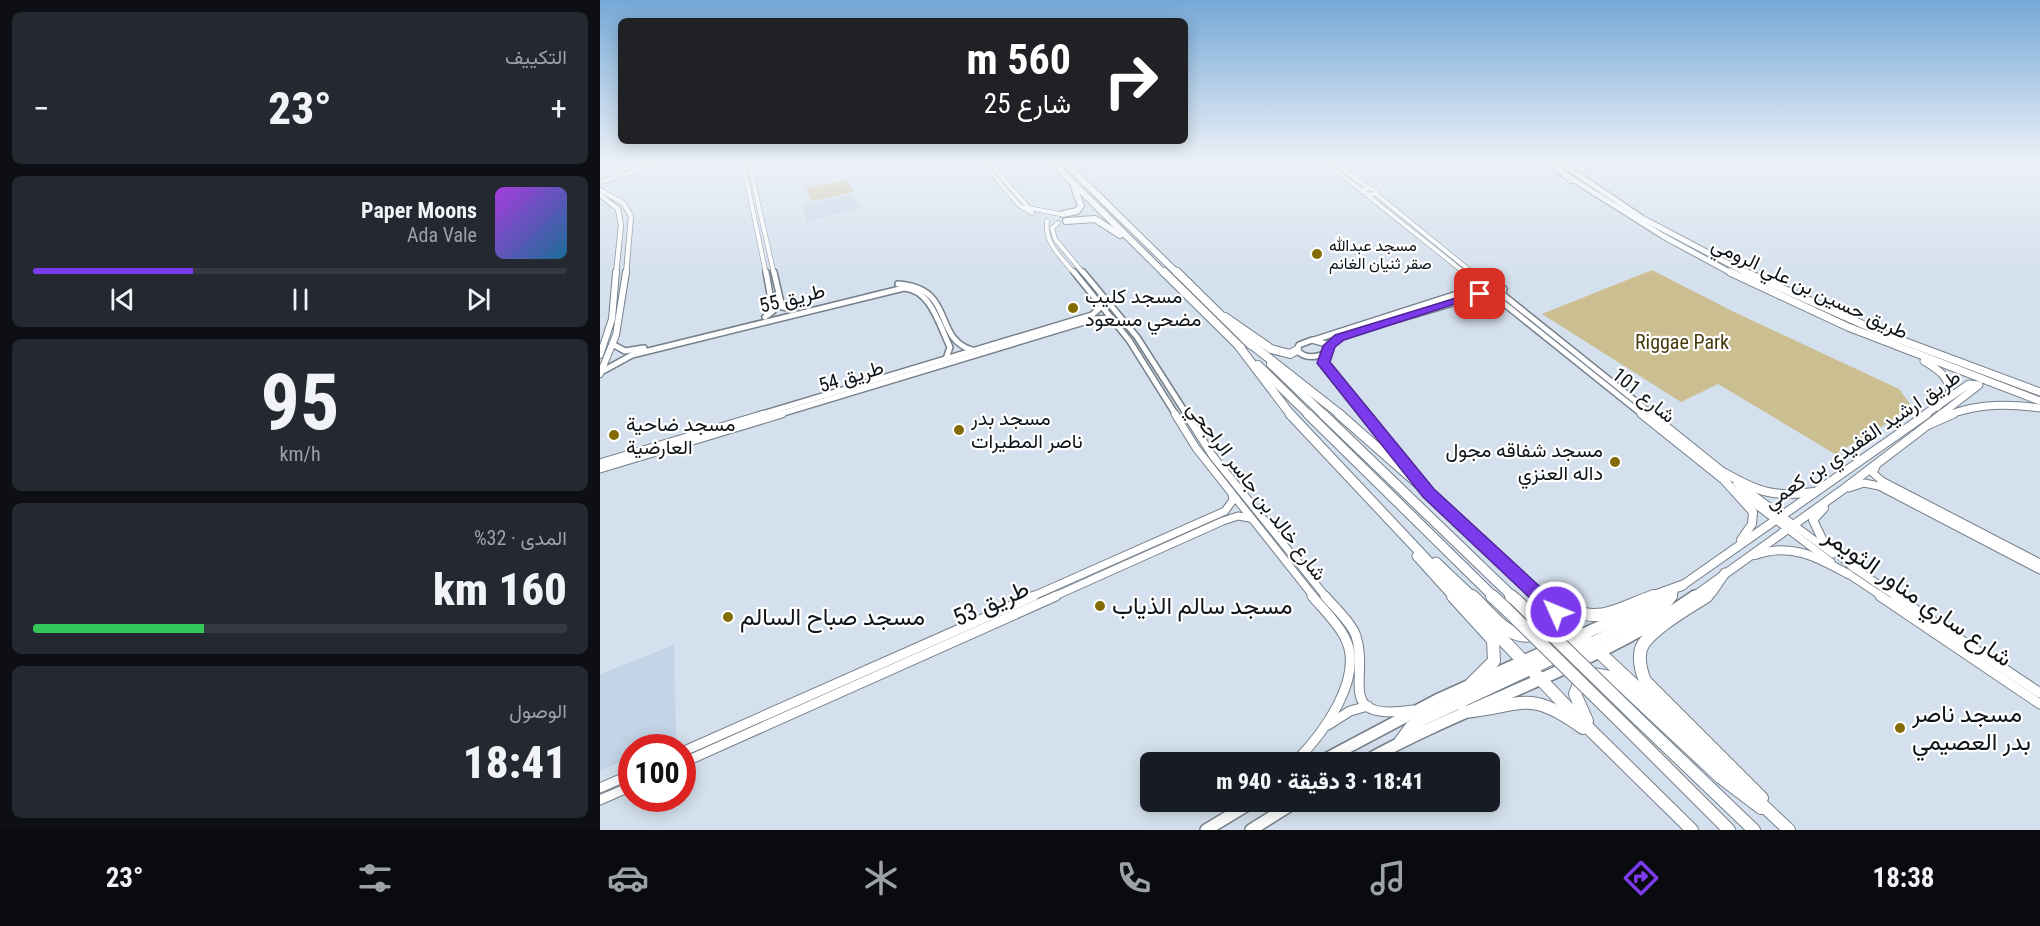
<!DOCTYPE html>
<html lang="ar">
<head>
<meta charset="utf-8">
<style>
	:root { --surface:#171b24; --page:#242831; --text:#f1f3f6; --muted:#9ea1a6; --line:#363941; --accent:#7c3aed }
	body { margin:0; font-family:"Roboto Condensed",Vazirmatn,sans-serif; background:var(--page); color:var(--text); direction:rtl; height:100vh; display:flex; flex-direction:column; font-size:22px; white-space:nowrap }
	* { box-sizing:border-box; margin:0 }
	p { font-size:20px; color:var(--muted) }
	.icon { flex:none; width:33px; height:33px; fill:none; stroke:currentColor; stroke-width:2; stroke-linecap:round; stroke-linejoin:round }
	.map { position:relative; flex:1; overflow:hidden; direction:ltr }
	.side { display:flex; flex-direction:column; gap:12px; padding:12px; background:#0d0f14; width:600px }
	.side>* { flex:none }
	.hud { position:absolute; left:18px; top:18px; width:570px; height:126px; border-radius:9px; box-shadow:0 3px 15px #0003; direction:rtl; background:#202124; color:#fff; overflow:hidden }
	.speed { position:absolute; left:18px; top:734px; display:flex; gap:12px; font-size:30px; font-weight:700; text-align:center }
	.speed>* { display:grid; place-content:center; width:78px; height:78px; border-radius:50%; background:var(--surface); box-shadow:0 3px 15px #0003; line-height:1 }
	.speed .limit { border:9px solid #d22; background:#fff; color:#111 }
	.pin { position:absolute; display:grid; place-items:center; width:51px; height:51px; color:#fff; margin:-26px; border-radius:12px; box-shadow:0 3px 9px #0006 }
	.me { position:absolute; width:66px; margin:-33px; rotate:314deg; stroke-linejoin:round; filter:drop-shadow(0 0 4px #0008) }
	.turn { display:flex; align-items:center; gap:21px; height:126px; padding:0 18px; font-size:27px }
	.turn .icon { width:78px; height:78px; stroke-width:2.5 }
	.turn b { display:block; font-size:42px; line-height:51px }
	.big { font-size:45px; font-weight:800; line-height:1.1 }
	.side .tile { flex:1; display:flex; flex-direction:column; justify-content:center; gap:9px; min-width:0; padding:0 21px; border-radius:9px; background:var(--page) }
	.side .dial { align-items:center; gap:0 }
	.dial b { font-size:78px; line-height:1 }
	.song { display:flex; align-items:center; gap:18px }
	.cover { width:72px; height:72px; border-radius:9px; background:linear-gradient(135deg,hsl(280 70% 55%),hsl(200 70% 35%)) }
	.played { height:6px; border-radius:3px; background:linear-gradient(90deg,var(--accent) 30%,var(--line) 30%) }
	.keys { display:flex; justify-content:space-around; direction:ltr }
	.heat { display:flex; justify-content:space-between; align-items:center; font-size:33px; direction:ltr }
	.charge { height:9px; border-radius:4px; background:linear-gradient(90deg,#34c759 32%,var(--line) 0) }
	.trip { position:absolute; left:540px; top:752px; width:360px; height:60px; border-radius:9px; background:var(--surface); box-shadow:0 3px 15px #0003; font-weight:800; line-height:60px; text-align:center; direction:rtl }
	.dock { display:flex; height:96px; justify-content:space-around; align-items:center; background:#090b0e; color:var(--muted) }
	.dock .icon { width:42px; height:42px }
	.dock .active { color:var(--accent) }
	.dock b { font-size:27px; color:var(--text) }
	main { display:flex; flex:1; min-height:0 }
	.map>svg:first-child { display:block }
	.built { fill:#c2d4e6 }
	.green { fill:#cbbe90 }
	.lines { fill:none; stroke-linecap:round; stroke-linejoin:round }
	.tertiary-far3-casing { stroke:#747f8a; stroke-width:5 }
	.tertiary-far2-casing { stroke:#747f8a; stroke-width:8 }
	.tertiary-far1-casing { stroke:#747f8a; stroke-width:9 }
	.tertiary-casing { stroke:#747f8a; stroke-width:11 }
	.secondary-far1-casing { stroke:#747f8a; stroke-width:6 }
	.secondary-casing { stroke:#747f8a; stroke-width:8 }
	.primary-far2-casing { stroke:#747f8a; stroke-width:9 }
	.primary-far1-casing { stroke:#747f8a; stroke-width:10 }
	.primary-casing { stroke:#747f8a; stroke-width:14 }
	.trunk-far2-casing { stroke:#747f8a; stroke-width:7 }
	.trunk-far1-casing { stroke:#747f8a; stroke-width:9 }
	.trunk-casing { stroke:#747f8a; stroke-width:10 }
	.motorway-far3-casing { stroke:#747f8a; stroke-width:8 }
	.motorway-far2-casing { stroke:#747f8a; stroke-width:10 }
	.motorway-far1-casing { stroke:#747f8a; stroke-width:11 }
	.motorway-casing { stroke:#747f8a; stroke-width:14 }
	.tertiary-far3 { stroke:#fff; stroke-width:4 }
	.tertiary-far2 { stroke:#fff; stroke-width:5 }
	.tertiary-far1 { stroke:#fff; stroke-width:7 }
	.tertiary { stroke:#fff; stroke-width:9 }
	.secondary-far1 { stroke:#fff; stroke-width:4.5 }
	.secondary { stroke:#fff; stroke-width:6 }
	.primary-far2 { stroke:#fff; stroke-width:7 }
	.primary-far1 { stroke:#fff; stroke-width:8 }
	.primary { stroke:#fff; stroke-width:11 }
	.trunk-far2 { stroke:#fff; stroke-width:5 }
	.trunk-far1 { stroke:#fff; stroke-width:7 }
	.trunk { stroke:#fff; stroke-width:8 }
	.motorway-far3 { stroke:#fff; stroke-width:6 }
	.motorway-far2 { stroke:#fff; stroke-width:8 }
	.motorway-far1 { stroke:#fff; stroke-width:9 }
	.motorway { stroke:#fff; stroke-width:12 }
	.motorway-bridge-casing { stroke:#747f8a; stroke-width:14; stroke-linecap:butt }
	.motorway-bridge { stroke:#fff; stroke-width:12 }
	.route { fill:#7c3aed; stroke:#51269a; stroke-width:1.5 }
	.poi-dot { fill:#836b06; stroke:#fff; stroke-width:2 }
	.labels { text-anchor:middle; stroke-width:4.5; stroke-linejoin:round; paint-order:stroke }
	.far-poi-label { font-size:16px; fill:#101519; stroke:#fff; text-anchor:start }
	.street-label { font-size:20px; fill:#101519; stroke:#fff }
	.poi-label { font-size:20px; fill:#101519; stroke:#fff; text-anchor:start }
	.park-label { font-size:20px; fill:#473a0c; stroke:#fff }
	.near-street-label { font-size:24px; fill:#101519; stroke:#fff }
	.near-poi-label { font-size:24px; fill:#101519; stroke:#fff; text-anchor:start }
</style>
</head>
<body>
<main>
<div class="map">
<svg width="1440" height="830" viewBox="0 0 1440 830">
	<rect width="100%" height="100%" fill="#d4e0ed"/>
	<g class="built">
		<path d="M 253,194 L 260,209 L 207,221 L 202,204 Z"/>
		<path d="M 74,645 L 76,738 L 55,747 L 32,747 L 31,757 L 0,771 L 0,674 Z"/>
	</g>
	<g class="green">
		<path d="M 247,180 L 254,192 L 211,201 L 206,188 Z"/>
		<path d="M 1052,270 L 1132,311 L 1299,389 L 1313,408 L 1235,454 L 1118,384 L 1081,402 L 942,314 Z"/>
	</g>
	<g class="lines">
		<g class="tertiary-far3-casing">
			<g id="tertiary-far3">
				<path d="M 143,163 L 166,274"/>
				<path d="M 149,163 L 174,274"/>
				<path d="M 383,163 L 419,205 L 432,213"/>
				<path d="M 389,163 L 429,208 L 460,214"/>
				<path d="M 727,163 L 761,190"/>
				<path d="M 734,163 L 769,188"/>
				<path d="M 0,182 L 62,163"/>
				<path d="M 769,188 L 776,190 L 777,193 L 770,195 L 761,191 Z"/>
				<path d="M 776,194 L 874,274"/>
				<path d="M 767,195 L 866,274"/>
				<path d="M 447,221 C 444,243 461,257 475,274"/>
				<path d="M 458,223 L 452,228 L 455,239 L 484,274"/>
			</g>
		</g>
		<g class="tertiary-far2-casing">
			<g id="tertiary-far2">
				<path d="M 174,272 L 182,307 L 195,309"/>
				<path d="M 474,272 L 529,340 L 576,415"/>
				<path d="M 483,272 L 537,337 L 587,415"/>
				<path d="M 864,272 L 880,285"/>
				<path d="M 872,272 L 890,282"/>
				<path d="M 298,284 C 356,288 332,338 372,350"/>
				<path d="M 902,294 L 1053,415"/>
				<path d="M 891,296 L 902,294 L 904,289 L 893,283 L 879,286 L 880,291 L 902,302 L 1043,415"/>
				<path d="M 165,317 L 173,311 L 166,272"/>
				<path d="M 712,340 L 726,344 L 729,348 L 727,353 C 717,357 705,360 697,350 L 699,345 Z"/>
				<path d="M 714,340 L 879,287"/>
				<path d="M 14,345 L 25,351 L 44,348"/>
				<path d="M 729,348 L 734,340 L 748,334 L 884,294"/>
				<path d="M 1,372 L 32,355 L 304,288 C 331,290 339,325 350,347 L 346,359"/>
				<path d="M 159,415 L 492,315 L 502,306"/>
				<path d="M 177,415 L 494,319 L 512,318"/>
			</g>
		</g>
		<g class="tertiary-far1-casing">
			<g id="tertiary-far1">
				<path d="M 575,414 L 596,448 L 714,597"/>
				<path d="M 586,414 L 612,455 L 726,597"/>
				<path d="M 1041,414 L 1126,482"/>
				<path d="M 1051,414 L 1127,475"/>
				<path d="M 0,463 L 164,414"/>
				<path d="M 1276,466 L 1273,473 L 1282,481 L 1440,563"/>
				<path d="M 0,469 L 182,414"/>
				<path d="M 1137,483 L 1233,554"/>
				<path d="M 1249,488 L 1264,483 L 1279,486 L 1440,570"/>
				<path d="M 1137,490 L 1231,562"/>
				<path d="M 1251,566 L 1297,597"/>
				<path d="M 1247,573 L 1283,597"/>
				<path d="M 431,597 L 625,511 L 633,500 L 632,494"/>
				<path d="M 453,597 L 623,521 L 638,516 L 650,518"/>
			</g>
		</g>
		<g class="tertiary-casing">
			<g id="tertiary">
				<path d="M 725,596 C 734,607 751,622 756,636 C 770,678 733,722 813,710"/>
				<path d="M 1280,596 L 1440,704"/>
				<path d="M 1295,596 L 1440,693"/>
				<path d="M 728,725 L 750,711 L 768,706"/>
				<path d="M 82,752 L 434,596"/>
				<path d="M 695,762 C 722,735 767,676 744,636 C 736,621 723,609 712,596"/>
				<path d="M 82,763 L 456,596"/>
				<path d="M 0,788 L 32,774"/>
				<path d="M 0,800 L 32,786"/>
			</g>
		</g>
		<g class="secondary-far1-casing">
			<g id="secondary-far1">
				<path d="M 0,190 L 23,203 L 31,216 L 26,274"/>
				<path d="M 0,195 L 18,209 L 21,225 L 16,274"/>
			</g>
		</g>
		<g class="secondary-casing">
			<g id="secondary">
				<path d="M 0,355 L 12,319 L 16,272"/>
				<path d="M 0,374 L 16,335 L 26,272"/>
			</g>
		</g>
		<g class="primary-far2-casing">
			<path id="primary-far2" d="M 1324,415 L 1369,384 L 1379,385 L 1340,415"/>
		</g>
		<g class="primary-far1-casing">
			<g id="primary-far1">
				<path d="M 1125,473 C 1158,492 1175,498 1214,492"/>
				<path d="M 1125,481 L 1153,512 L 1152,524 L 1141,540"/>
				<path d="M 1224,508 L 1213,520 L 1223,541 L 1255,568"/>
				<path d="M 1155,555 C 1190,542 1217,557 1248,574"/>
				<path d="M 1080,587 L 1327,414"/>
				<path d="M 1065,597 L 1068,596"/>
				<path d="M 1093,597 L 1245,488 L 1342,414"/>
			</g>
		</g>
		<g class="primary-casing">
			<g id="primary">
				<path d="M 720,762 L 837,700 L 1068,596"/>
				<path d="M 764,762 C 871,702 995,667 1095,596"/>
				<path d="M 606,830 L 654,801"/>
				<path d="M 651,830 L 697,801"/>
			</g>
		</g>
		<g class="trunk-far2-casing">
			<g id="trunk-far2">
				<path d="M 947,163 L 1063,236 L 1133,274"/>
				<path d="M 961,163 L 1042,218 L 1148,274"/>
			</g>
		</g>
		<g class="trunk-far1-casing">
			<g id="trunk-far1">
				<path d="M 1130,272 L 1248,327 L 1440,401"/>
				<path d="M 1145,272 L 1282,333 L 1440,392"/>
				<path d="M 1324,361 C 1337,369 1349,376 1350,393 L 1337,407"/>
				<path d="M 1349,415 C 1379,403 1409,404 1440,408"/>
			</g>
		</g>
		<g class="trunk-casing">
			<path id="trunk" d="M 1328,425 L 1353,414"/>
		</g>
		<g class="motorway-far3-casing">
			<g id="motorway-far3">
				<path d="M 453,163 L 565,274"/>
				<path d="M 465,163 L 578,274"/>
				<path d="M 952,163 L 971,180"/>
				<path d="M 463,214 L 477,211 L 481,206 L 474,187"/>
				<path d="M 466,221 L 495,219 L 520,235"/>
			</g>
		</g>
		<g class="motorway-far2-casing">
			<g id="motorway-far2">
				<path d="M 564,272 L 641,348"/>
				<path d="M 577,272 L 651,345"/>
				<path d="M 625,317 L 671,349 L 690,354 L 697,350"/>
				<path d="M 647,341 L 741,415"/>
				<path d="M 638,345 L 691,415"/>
				<path d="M 726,354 L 725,366 L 765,415"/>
				<path d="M 671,364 L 724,415"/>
				<path d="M 658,365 L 709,415"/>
			</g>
		</g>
		<g class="motorway-far1-casing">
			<g id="motorway-far1">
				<path d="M 690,414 L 862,597"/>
				<path d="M 708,414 L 894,597"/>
				<path d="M 723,414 L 913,597"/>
				<path d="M 739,414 L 838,501 L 941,597"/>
				<path d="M 764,414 L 812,472"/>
				<path d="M 817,556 L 854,597"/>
				<path d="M 836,562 L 873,597"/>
				<path d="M 941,591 L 950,597"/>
				<path d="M 1050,597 L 1083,585"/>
				<path d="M 1070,597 L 1073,593"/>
				<path d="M 1105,597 L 1112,592 L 1125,573"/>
			</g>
		</g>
		<g class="motorway-casing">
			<g id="motorway">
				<path d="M 853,596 L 893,640 L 894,661 L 869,686"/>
				<path d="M 861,596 L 968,708 L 1092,830"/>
				<path d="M 872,596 C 896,618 916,653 951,626 L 952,616 L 947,608"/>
				<path d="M 892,596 L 905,608"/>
				<path d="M 911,596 L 917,601"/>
				<path d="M 939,596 L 1189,830"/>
				<path d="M 948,596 C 995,628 1005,614 1054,596"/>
				<path d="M 1107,596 C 1090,607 1047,631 1041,649 C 1038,660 1041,671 1045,681 L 1162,798"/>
				<path d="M 972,654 L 1062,607 L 1071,596"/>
				<path d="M 993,674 L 1010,677 L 1024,687 L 1120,777 L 1161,808"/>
				<path d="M 981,679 L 975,694 L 987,721"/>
				<path d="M 864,712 C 924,706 928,688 983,728"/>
				<path d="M 1038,719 L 1154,830"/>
				<path d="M 1026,727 L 1129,830"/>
				<path d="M 800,742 L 811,727 L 823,719 L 974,648 L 981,641 L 981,636"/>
			</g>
		</g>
		<use href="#tertiary-far3" class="tertiary-far3"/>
		<use href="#tertiary-far2" class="tertiary-far2"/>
		<use href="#tertiary-far1" class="tertiary-far1"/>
		<use href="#tertiary" class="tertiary"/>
		<use href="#secondary-far1" class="secondary-far1"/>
		<use href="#secondary" class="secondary"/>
		<use href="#primary-far2" class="primary-far2"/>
		<use href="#primary-far1" class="primary-far1"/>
		<use href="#primary" class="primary"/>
		<use href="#trunk-far2" class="trunk-far2"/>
		<use href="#trunk-far1" class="trunk-far1"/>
		<use href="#trunk" class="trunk"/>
		<use href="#motorway-far3" class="motorway-far3"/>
		<use href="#motorway-far2" class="motorway-far2"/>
		<use href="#motorway-far1" class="motorway-far1"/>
		<use href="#motorway" class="motorway"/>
		<g class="motorway-bridge-casing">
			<g id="motorway-bridge">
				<path d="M 917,601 L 1038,719"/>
				<path d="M 905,608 L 1026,727"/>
			</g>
		</g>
		<use href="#motorway-bridge" class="motorway-bridge"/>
	</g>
	<linearGradient id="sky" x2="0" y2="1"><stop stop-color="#75a8d7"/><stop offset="0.58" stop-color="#ecf1f7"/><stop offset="1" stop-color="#ecf1f7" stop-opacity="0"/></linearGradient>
	<rect width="1440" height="279" fill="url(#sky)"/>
	<path class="route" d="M 876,292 L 886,294 L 744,340 L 735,347 L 730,362 L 834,489 L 962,607 L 965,612 L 962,617 L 956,620 L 950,617 L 823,497 L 717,363 L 723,346 L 735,335 Z"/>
	<g class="poi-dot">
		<circle cx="717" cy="254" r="6"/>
		<circle cx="473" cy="308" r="6"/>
		<circle cx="359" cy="430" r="6"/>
		<circle cx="14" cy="435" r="6"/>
		<circle cx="1015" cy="462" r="6"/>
		<circle cx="500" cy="606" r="6"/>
		<circle cx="128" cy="617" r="6"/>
		<circle cx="1300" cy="728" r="6"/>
	</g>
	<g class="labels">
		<g class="far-poi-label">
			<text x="729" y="251">مسجد عبدالله<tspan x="729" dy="18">صقر ثنيان الغانم</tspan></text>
		</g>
		<g class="street-label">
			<text transform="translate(1210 288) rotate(25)" y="7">طريق حسين بن علي الرومي</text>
			<text transform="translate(192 298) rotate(-14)" y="7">طريق 55</text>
			<text transform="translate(251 376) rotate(-17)" y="7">طريق 54</text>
			<text transform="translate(1044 395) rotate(39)" y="7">شارع 101</text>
			<text transform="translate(1262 439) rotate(-34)" y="7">طريق ارشيد القفيدي بن كعمي</text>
			<text transform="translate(657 491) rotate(53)" y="7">شارع خالد بن جاسر الراجحي</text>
		</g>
		<g class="poi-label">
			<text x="485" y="303">مسجد كليب<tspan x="485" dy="23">مضحي مسعود</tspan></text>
			<text x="371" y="425">مسجد بدر<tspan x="371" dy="23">ناصر المطيرات</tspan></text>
			<text x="26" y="431">مسجد ضاحية<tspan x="26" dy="23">العارضية</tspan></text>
			<text x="1003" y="457" text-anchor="end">مسجد شفاقه مجول<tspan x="1003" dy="23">داله العنزي</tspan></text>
		</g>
		<g class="park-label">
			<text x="1082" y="349">Riggae Park</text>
		</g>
		<g class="near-street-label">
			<text transform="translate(1318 597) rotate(35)" y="8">شارع ساري مناور الثويمر</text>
			<text transform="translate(391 603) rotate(-24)" y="8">طريق 53</text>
		</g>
		<g class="near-poi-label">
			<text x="512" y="614">مسجد سالم الذياب</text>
			<text x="140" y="625">مسجد صباح السالم</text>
			<text x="1312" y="722">مسجد ناصر<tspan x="1312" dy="28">بدر العصيمي</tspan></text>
		</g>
	</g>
</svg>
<div class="speed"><div class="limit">100</div></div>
<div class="pin" style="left:880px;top:294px;background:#d93025"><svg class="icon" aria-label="arrive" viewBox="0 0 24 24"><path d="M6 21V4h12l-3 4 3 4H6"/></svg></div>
<svg class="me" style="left:956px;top:612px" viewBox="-20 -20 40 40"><circle r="17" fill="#7c3aed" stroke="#fff" stroke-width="3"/><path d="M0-11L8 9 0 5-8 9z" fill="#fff"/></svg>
<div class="trip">18:41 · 3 دقيقة · 940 m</div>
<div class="hud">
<div class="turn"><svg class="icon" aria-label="right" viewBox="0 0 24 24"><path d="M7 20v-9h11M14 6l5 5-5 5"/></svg><div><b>560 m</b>شارع 25</div></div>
</div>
</div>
<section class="side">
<div class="tile"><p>التكييف</p>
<div class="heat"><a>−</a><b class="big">23°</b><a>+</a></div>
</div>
<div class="tile">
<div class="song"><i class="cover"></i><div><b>Paper Moons</b><p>Ada Vale</p></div></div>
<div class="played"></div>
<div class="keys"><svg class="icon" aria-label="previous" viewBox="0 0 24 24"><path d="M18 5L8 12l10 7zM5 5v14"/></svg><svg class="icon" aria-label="pause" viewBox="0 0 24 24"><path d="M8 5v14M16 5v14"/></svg><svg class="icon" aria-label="next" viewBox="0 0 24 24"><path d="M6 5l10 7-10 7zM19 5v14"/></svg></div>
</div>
<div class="tile dial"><b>95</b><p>km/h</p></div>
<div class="tile"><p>المدى · 32%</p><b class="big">160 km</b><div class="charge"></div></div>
<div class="tile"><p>الوصول</p><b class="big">18:41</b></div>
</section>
</main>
<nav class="dock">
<b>18:38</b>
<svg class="icon active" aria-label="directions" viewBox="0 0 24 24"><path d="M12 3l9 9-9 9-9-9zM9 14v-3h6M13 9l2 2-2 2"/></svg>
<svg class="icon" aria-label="music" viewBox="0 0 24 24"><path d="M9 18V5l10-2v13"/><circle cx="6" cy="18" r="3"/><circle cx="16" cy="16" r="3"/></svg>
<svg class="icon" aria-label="phone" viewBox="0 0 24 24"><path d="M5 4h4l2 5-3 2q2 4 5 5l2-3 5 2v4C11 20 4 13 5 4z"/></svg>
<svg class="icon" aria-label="climate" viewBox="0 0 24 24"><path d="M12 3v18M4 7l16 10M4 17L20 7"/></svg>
<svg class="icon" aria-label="car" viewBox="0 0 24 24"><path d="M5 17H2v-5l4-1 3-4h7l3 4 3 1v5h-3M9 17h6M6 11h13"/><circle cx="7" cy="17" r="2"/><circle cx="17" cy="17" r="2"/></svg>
<svg class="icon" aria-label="filters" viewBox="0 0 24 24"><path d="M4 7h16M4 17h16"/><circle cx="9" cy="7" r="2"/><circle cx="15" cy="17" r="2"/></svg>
<b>23°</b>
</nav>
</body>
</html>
